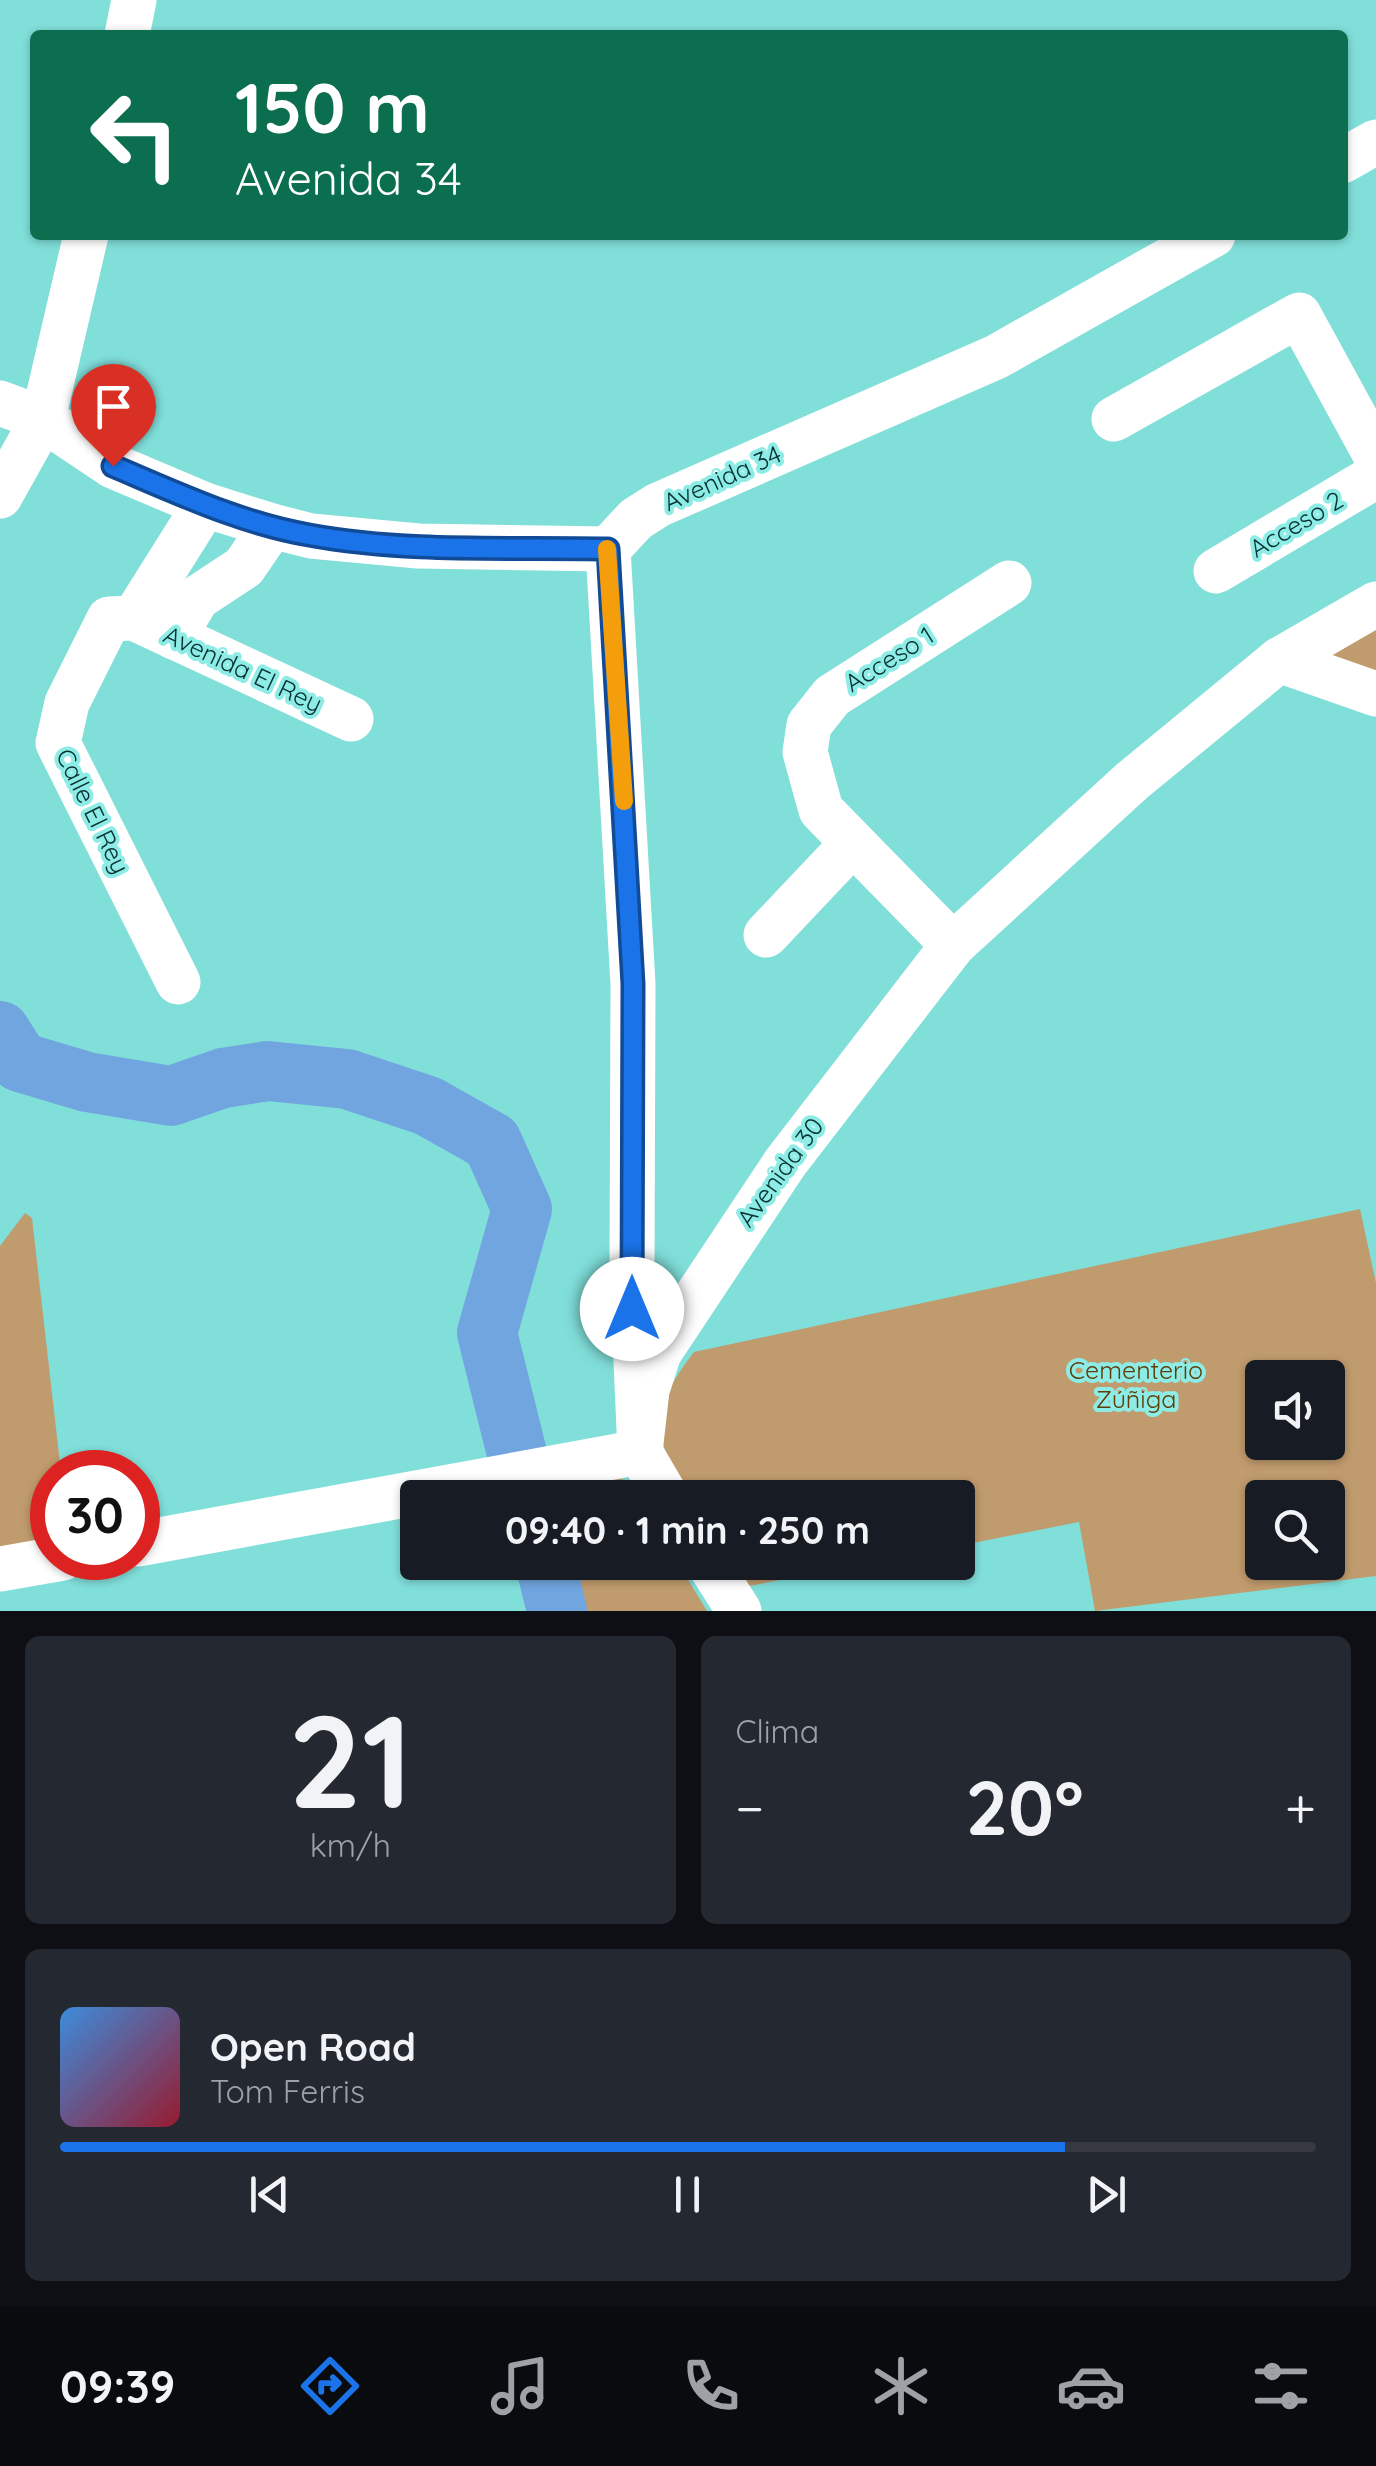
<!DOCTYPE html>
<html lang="es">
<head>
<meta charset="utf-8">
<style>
	:root { --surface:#171b24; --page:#242831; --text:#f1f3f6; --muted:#9ea1a6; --line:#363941; --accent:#1a73e8 }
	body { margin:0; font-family:Quicksand,sans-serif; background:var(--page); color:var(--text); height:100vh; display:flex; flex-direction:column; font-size:38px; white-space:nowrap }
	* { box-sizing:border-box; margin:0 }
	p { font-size:32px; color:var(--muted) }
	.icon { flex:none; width:55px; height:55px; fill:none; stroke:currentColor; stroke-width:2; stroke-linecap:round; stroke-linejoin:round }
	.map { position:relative; height:1611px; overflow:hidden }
	.side { display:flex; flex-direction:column; gap:25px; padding:25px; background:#0d0f14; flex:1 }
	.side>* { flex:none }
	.banner { position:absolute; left:30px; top:30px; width:1318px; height:210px; border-radius:10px; box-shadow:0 2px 8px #0004; background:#0b6e4f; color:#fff; overflow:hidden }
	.buttons { position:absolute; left:1245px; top:1360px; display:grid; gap:20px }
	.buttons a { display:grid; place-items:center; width:100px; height:100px; border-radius:10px; background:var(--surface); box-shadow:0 2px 8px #0004; font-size:50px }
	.speed { position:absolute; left:30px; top:1450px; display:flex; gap:20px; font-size:50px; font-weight:700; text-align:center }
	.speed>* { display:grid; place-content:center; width:130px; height:130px; border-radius:50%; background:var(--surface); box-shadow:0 2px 8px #0004; line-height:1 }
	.speed .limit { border:15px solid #d22; background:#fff; color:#111 }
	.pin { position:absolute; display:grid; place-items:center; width:85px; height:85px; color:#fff; margin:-102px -42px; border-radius:50% 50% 50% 0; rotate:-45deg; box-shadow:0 0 10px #0007 }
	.pin .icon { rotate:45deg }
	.me { position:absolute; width:110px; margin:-55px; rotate:0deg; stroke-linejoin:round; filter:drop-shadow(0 0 8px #0008) }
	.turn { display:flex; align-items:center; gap:35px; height:210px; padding:0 40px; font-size:45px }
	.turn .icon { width:130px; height:130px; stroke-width:2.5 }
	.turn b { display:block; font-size:70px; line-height:85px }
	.big { font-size:75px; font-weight:800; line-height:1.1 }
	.side .widget { flex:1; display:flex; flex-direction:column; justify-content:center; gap:15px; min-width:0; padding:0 35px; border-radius:15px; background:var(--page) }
	.side .dial { align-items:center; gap:0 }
	.dial b { font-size:130px; line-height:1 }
	.song { display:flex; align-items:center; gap:30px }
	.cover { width:120px; height:120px; border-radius:15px; background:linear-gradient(135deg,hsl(210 70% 55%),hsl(350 70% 35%)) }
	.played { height:10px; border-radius:5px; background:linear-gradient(90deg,var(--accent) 80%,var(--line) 80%) }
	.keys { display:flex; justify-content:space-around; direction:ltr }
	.heat { display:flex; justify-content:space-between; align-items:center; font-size:55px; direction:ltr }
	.side .tiles { flex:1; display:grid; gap:25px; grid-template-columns:1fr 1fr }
	.widget:last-child { grid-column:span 2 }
	.trip { position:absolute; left:400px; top:1480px; width:575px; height:100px; border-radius:10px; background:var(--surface); box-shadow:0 2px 8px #0004; font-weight:800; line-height:100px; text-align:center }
	.dock { display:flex; height:160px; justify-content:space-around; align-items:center; background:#090b0e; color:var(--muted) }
	.dock .icon { width:70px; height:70px }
	.dock .active { color:var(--accent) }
	.dock b { font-size:45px; color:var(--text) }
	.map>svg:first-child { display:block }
	.green { fill:#c09b6d; fill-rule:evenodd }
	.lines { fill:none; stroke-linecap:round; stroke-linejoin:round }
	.river { stroke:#71a5df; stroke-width:60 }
	.minor { stroke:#fff; stroke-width:45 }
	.route-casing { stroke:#114b97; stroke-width:25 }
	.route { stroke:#1a73e8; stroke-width:18 }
	.slow { stroke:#f59e0b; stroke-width:18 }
	.labels { text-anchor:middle; stroke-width:8; stroke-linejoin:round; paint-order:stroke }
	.street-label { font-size:25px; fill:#073230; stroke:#8eece7 }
	.park-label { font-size:25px; fill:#5f3d09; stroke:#8eece7 }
</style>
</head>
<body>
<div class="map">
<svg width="1376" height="1611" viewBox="0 0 1376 1611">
	<rect width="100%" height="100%" fill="#81dfda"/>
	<g class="green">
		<path d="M 1376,616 L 1376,681 L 1307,655 Z"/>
		<path d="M 1360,1209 L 1376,1283 L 1376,1576 L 1095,1611 L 1079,1522 L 958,1546 L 958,1498 L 691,1497 C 651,1439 649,1410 694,1352 ZM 1262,1378 L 1328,1378 L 1328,1442 L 1262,1442 ZM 1262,1498 L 1328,1498 L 1328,1562 L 1262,1562 Z"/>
		<path d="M 25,1213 L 32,1218 L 61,1472 L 52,1472 L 52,1543 L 0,1550 L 0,1246 Z"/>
		<path d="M 618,1478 L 629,1481 L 639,1497 L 543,1494 Z"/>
		<path d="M 565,1563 L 678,1563 L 707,1611 L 580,1611 Z"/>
		<path d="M 734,1563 L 870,1563 L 749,1586 Z"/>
	</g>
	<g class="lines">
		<g class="river">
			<path d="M 0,1031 L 20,1062 L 87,1082 L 171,1096 L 223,1078 L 268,1071 L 347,1079 L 428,1106 L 492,1142 L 522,1209 L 487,1333 L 528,1498"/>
			<path d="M 545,1562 L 557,1611"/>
		</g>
		<g class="minor">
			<path d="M 127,35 L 134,0"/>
			<path d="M 1342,161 L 1376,142"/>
			<path d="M 0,403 L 43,419 L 113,466 L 205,505 L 272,526 L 311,536 L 418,546 L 608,549 L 636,519 L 658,505 L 996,357 L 1213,235"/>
			<path d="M 1114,419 L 1299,315 L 1376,456"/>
			<path d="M 0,496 L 43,419 L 86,235"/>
			<path d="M 608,549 L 633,984 L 632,1270 L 640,1452 L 667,1498"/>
			<path d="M 1216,571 L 1376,476"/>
			<path d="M 134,618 L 205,505"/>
			<path d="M 174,637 L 197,598 L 244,567 L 272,526"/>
			<path d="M 1279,660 L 1376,694"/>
			<path d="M 766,935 L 853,843"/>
			<path d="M 953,945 L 821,810 L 805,752 L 809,725 L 832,696 L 1009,583"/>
			<path d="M 178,982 L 58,743 L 67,703 L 109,619 L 134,618 L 351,719"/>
			<path d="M 640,1452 L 647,1390 L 659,1353 L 785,1163 L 953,945 L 1132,781 L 1279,660 L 1376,604"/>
			<path d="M 138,1544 L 640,1452"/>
			<path d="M 708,1562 L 739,1611"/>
			<path d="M 0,1569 L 63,1558"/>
		</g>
	</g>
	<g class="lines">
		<g class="route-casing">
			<path id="route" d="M 113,466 C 177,493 240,523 309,535 C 406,553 510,547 608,549 L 633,984 L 632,1309"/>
		</g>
		<use href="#route" class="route"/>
		<path class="slow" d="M 607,549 L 624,801"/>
	</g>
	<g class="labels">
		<g class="street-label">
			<text transform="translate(722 478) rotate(-24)" y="9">Avenida 34</text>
			<text transform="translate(1296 524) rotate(-31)" y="9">Acceso 2</text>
			<text transform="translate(889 659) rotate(-32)" y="9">Acceso 1</text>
			<text transform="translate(243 669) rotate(25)" y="9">Avenida El Rey</text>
			<text transform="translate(93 811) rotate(64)" y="9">Calle El Rey</text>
			<text transform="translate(780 1172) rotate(-54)" y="9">Avenida 30</text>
		</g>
		<g class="park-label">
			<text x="1136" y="1379">Cementerio<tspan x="1136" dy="29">Zúñiga</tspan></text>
		</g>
	</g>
</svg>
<div class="buttons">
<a><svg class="icon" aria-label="sound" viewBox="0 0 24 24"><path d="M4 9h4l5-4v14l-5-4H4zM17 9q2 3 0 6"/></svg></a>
<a><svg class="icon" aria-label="search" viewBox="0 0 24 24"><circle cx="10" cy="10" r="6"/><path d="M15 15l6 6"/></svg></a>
</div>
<div class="speed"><div class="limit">30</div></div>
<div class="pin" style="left:113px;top:466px;background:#d93025"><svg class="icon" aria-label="arrive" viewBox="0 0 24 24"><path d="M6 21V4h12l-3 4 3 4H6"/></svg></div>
<svg class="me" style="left:632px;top:1309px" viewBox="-20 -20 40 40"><circle r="19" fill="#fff"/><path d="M0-13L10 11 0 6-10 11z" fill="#1a73e8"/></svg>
<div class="trip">09:40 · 1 min · 250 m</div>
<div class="banner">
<div class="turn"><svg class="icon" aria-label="left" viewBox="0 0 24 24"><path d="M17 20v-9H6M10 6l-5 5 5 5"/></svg><div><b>150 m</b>Avenida 34</div></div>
</div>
</div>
<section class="side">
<div class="tiles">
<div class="widget dial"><b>21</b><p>km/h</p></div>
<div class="widget"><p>Clima</p>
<div class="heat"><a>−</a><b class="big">20°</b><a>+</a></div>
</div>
<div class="widget">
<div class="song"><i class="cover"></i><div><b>Open Road</b><p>Tom Ferris</p></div></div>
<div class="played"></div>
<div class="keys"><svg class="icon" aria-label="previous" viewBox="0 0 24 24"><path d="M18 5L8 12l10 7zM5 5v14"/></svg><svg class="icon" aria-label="pause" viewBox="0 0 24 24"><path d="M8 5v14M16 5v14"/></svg><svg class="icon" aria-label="next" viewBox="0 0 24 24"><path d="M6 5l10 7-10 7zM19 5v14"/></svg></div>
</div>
</div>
</section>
<nav class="dock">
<b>09:39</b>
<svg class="icon active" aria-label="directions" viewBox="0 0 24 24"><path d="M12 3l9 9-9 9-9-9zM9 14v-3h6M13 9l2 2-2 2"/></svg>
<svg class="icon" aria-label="music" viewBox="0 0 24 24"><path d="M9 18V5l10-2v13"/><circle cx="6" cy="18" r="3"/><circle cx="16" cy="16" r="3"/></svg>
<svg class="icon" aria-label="phone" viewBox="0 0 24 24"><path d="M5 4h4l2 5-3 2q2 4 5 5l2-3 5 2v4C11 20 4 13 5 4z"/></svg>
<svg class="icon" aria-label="climate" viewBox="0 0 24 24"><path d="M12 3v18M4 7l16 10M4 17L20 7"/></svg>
<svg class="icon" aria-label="car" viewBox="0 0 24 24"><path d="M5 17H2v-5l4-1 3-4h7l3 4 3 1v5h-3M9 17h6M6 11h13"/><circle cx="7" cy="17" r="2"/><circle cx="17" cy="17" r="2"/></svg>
<svg class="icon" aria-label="filters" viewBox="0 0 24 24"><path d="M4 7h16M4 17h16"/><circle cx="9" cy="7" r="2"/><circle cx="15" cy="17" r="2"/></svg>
</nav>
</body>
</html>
